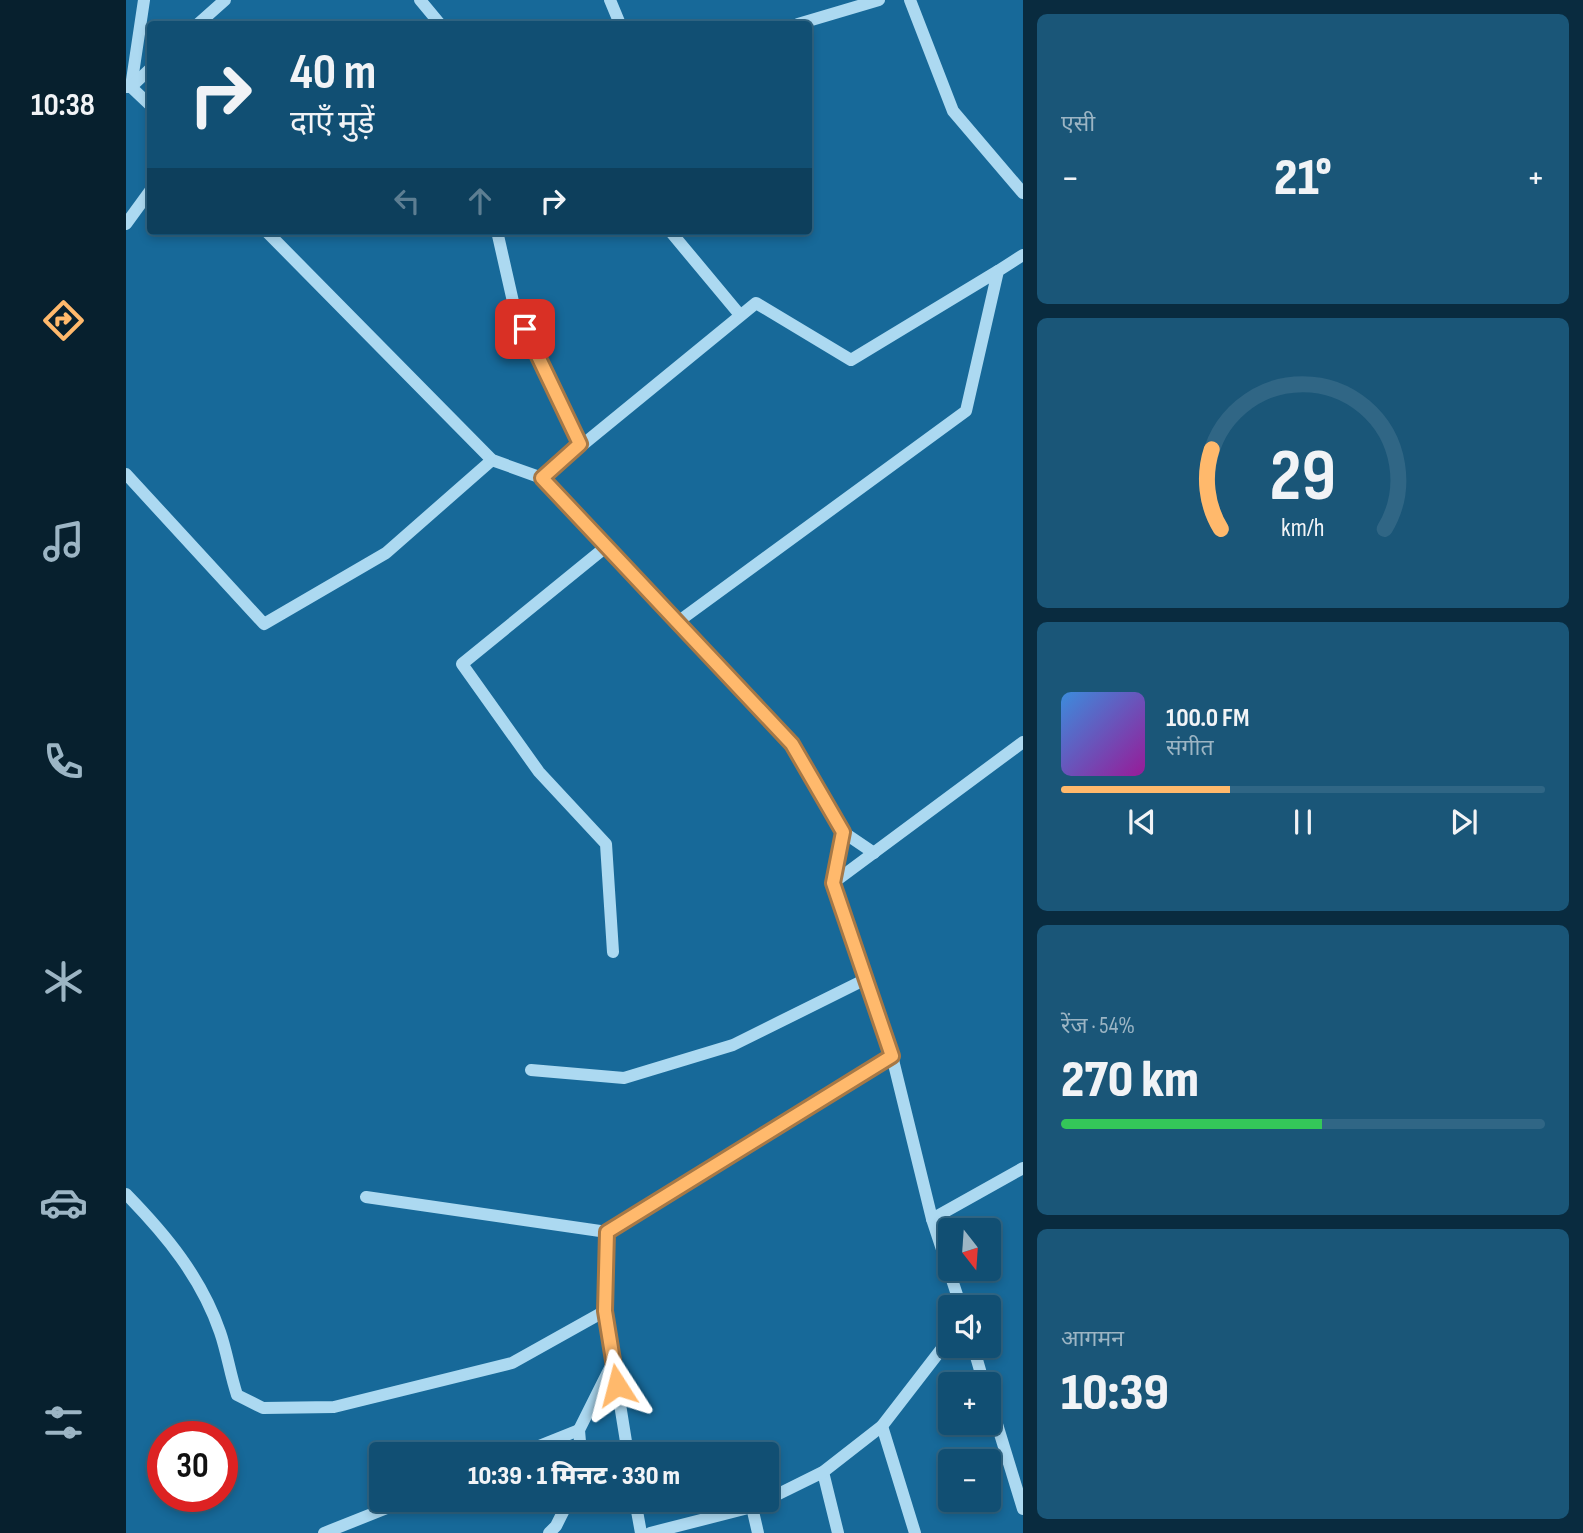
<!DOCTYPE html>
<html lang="hi">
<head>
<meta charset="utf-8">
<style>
	:root { --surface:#114f73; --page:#1a5678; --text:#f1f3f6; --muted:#9cb5c4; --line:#306685; --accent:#ffb96c }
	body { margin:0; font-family:"Sofia Sans Condensed","Noto Sans Devanagari",sans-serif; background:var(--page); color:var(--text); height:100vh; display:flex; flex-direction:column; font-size:26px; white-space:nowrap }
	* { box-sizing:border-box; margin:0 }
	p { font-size:23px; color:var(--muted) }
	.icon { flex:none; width:38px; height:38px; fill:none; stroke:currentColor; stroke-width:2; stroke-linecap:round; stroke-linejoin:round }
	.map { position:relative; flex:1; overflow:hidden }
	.drawer { display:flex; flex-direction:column; gap:14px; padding:14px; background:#092b3f; width:560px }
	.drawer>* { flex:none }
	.hud { position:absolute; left:21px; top:21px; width:665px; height:214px; border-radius:7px; box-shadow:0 4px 10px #0003,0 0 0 2px var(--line); background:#114f73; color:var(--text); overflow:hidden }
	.needle { width:46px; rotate:163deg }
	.controls { position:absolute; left:812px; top:1218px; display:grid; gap:14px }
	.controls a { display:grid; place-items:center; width:63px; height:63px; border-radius:7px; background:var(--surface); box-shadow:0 4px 10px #0003,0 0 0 2px var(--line); font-size:35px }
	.speed { position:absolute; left:21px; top:1421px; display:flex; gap:14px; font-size:35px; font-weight:700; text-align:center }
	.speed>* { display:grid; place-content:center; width:91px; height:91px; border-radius:50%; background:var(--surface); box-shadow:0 4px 10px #0003,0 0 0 2px var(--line); line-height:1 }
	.speed .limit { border:10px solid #d22; background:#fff; color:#111 }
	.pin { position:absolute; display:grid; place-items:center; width:60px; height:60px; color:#fff; margin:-30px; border-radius:14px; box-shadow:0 4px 10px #0006 }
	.me { position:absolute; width:77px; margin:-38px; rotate:351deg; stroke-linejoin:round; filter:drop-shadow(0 0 5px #0008) }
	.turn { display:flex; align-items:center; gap:24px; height:147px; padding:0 28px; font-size:32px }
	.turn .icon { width:91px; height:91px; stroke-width:2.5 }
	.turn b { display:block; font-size:49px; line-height:60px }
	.lanes { display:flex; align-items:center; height:66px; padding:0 28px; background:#0003; justify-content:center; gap:35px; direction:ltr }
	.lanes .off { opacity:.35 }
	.big { font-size:52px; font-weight:800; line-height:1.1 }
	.drawer .widget { flex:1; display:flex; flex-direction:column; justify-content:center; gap:10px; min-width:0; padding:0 24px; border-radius:10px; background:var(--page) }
	.drawer .dial { align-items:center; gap:0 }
	.dial svg { height:182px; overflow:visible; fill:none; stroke:var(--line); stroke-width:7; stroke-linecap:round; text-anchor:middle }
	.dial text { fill:var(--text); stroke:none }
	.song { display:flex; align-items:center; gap:21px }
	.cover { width:84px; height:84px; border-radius:10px; background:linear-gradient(135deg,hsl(210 70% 55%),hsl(300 70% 35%)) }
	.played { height:7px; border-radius:4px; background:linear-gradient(90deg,var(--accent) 35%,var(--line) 35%) }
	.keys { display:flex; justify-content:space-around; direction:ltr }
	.heat { display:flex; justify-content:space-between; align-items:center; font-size:38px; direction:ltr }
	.charge { height:10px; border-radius:5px; background:linear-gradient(90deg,#34c759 54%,var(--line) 0) }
	.trip { position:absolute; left:243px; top:1442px; width:410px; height:70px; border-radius:7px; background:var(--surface); box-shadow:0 4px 10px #0003,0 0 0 2px var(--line); font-weight:800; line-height:70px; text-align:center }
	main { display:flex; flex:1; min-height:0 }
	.tabs { display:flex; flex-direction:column; width:126px; justify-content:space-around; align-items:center; background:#07202e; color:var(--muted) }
	.tabs .icon { width:49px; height:49px }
	.tabs .active { color:var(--accent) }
	.tabs b { font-size:32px; color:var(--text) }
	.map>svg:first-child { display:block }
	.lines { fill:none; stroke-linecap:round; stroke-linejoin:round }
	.minor { stroke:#acd9f1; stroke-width:12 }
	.route-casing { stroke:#a67846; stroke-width:18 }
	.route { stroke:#ffb96c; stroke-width:12 }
</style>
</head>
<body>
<main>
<nav class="tabs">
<b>10:38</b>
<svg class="icon active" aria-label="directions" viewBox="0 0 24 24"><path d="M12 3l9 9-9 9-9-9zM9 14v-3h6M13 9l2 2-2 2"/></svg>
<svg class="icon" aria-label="music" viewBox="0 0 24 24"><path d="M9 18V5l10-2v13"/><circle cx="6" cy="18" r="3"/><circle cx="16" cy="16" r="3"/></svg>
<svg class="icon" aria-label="phone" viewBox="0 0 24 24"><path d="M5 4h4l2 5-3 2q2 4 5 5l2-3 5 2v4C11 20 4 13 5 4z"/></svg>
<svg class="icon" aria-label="climate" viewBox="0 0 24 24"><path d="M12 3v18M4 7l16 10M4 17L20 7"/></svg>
<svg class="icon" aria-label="car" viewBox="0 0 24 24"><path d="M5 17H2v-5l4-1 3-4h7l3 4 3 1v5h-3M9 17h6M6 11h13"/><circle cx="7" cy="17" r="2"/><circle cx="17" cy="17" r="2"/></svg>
<svg class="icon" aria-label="filters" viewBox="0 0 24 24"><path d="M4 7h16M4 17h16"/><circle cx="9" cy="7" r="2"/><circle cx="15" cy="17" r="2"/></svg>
</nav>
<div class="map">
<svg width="897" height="1533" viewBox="0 0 897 1533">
	<rect width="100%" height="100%" fill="#176999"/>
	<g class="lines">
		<g class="minor">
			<path d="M 294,0 L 314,24"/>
			<path d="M 484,0 L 494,24"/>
			<path d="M 784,0 L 827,111 L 897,193"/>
			<path d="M 72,24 L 99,0"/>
			<path d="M 672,24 L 753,0"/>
			<path d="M 0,87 L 5,87 L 24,105"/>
			<path d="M 5,87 L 18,0"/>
			<path d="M 5,87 L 24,69"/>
			<path d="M 0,224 L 24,191"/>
			<path d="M 140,231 L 366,460 L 416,478 L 666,744 L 717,832 L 707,883 L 766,1056 L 806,1219 L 835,1307"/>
			<path d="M 371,231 L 388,306 L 454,444"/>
			<path d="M 544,231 L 614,315"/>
			<path d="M 0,474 L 138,624 L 260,553 L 366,460"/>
			<path d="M 416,478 L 630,303 L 725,360 L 872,271"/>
			<path d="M 481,546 L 336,664 L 413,772 L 480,844 L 487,952"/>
			<path d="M 553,621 L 840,411 L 872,271 L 897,255"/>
			<path d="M 717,832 L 748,853"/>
			<path d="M 707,883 L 897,742"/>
			<path d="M 405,1070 L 498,1078 L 607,1045 L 740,979"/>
			<path d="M 0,1194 C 40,1235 75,1277 94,1332 C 101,1352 104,1374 111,1395 L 137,1408 L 208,1407 L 386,1363 L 479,1311"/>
			<path d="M 240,1197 L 481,1232"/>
			<path d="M 806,1219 L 897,1168"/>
			<path d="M 847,1346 L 858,1384"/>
			<path d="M 863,1398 L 897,1509"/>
			<path d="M 756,1426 L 789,1533"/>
			<path d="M 393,1454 L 453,1430"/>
			<path d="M 455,1454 L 453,1430 L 487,1362"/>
			<path d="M 502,1454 L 479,1311 L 481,1232 L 766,1056"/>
			<path d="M 697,1472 L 712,1533"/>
			<path d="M 509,1500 L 515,1533"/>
			<path d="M 626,1507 L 632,1533"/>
			<path d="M 198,1533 L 281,1500"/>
			<path d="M 423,1533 L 430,1526 L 443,1500"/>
			<path d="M 524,1533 L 626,1507 L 697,1472 L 756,1426 L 824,1338"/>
		</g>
	</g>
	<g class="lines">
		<g class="route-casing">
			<path id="route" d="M 399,329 L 454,444 L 416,478 L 666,744 L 717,832 L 707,883 L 766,1056 L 481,1232 L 479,1311 L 491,1385"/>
		</g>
		<use href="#route" class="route"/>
	</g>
</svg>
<div class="controls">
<a><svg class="needle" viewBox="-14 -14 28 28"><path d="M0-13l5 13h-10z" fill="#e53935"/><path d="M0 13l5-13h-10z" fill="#9cb5c4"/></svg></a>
<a><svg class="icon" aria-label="sound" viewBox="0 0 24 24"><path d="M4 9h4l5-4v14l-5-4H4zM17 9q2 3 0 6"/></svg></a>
<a>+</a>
<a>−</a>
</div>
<div class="speed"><div class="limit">30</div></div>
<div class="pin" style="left:399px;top:329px;background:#d93025"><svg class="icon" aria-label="arrive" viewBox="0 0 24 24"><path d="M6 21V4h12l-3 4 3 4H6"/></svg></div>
<svg class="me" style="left:491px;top:1385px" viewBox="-20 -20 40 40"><path d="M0-17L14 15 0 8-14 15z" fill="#ffb96c" stroke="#fff" stroke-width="4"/></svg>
<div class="trip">10:39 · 1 मिनट · 330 m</div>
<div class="hud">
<div class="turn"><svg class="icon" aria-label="right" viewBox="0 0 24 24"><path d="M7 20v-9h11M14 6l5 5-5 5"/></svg><div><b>40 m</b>दाएँ मुड़ें</div></div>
<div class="lanes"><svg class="icon off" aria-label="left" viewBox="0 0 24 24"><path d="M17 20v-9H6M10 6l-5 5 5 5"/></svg><svg class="icon off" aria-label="ahead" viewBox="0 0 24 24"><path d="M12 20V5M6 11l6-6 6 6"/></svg><svg class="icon" aria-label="right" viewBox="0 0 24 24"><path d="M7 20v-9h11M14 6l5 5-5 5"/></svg></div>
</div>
</div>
<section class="drawer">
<div class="widget"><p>एसी</p>
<div class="heat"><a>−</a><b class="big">21°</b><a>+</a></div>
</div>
<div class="widget dial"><svg viewBox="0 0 100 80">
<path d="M14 69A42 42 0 1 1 86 69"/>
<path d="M14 69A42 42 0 0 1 10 34" stroke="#ffb96c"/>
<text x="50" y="56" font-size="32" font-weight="700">29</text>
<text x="50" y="72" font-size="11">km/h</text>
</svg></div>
<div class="widget">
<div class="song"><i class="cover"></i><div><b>100.0 FM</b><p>संगीत</p></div></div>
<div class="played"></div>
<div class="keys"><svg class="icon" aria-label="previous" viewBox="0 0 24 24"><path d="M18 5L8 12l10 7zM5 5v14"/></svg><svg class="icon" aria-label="pause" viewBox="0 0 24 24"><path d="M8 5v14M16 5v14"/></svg><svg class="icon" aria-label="next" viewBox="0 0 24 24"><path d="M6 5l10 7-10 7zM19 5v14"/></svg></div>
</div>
<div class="widget"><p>रेंज · 54%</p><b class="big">270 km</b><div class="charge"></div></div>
<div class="widget"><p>आगमन</p><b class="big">10:39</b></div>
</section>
</main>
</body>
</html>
